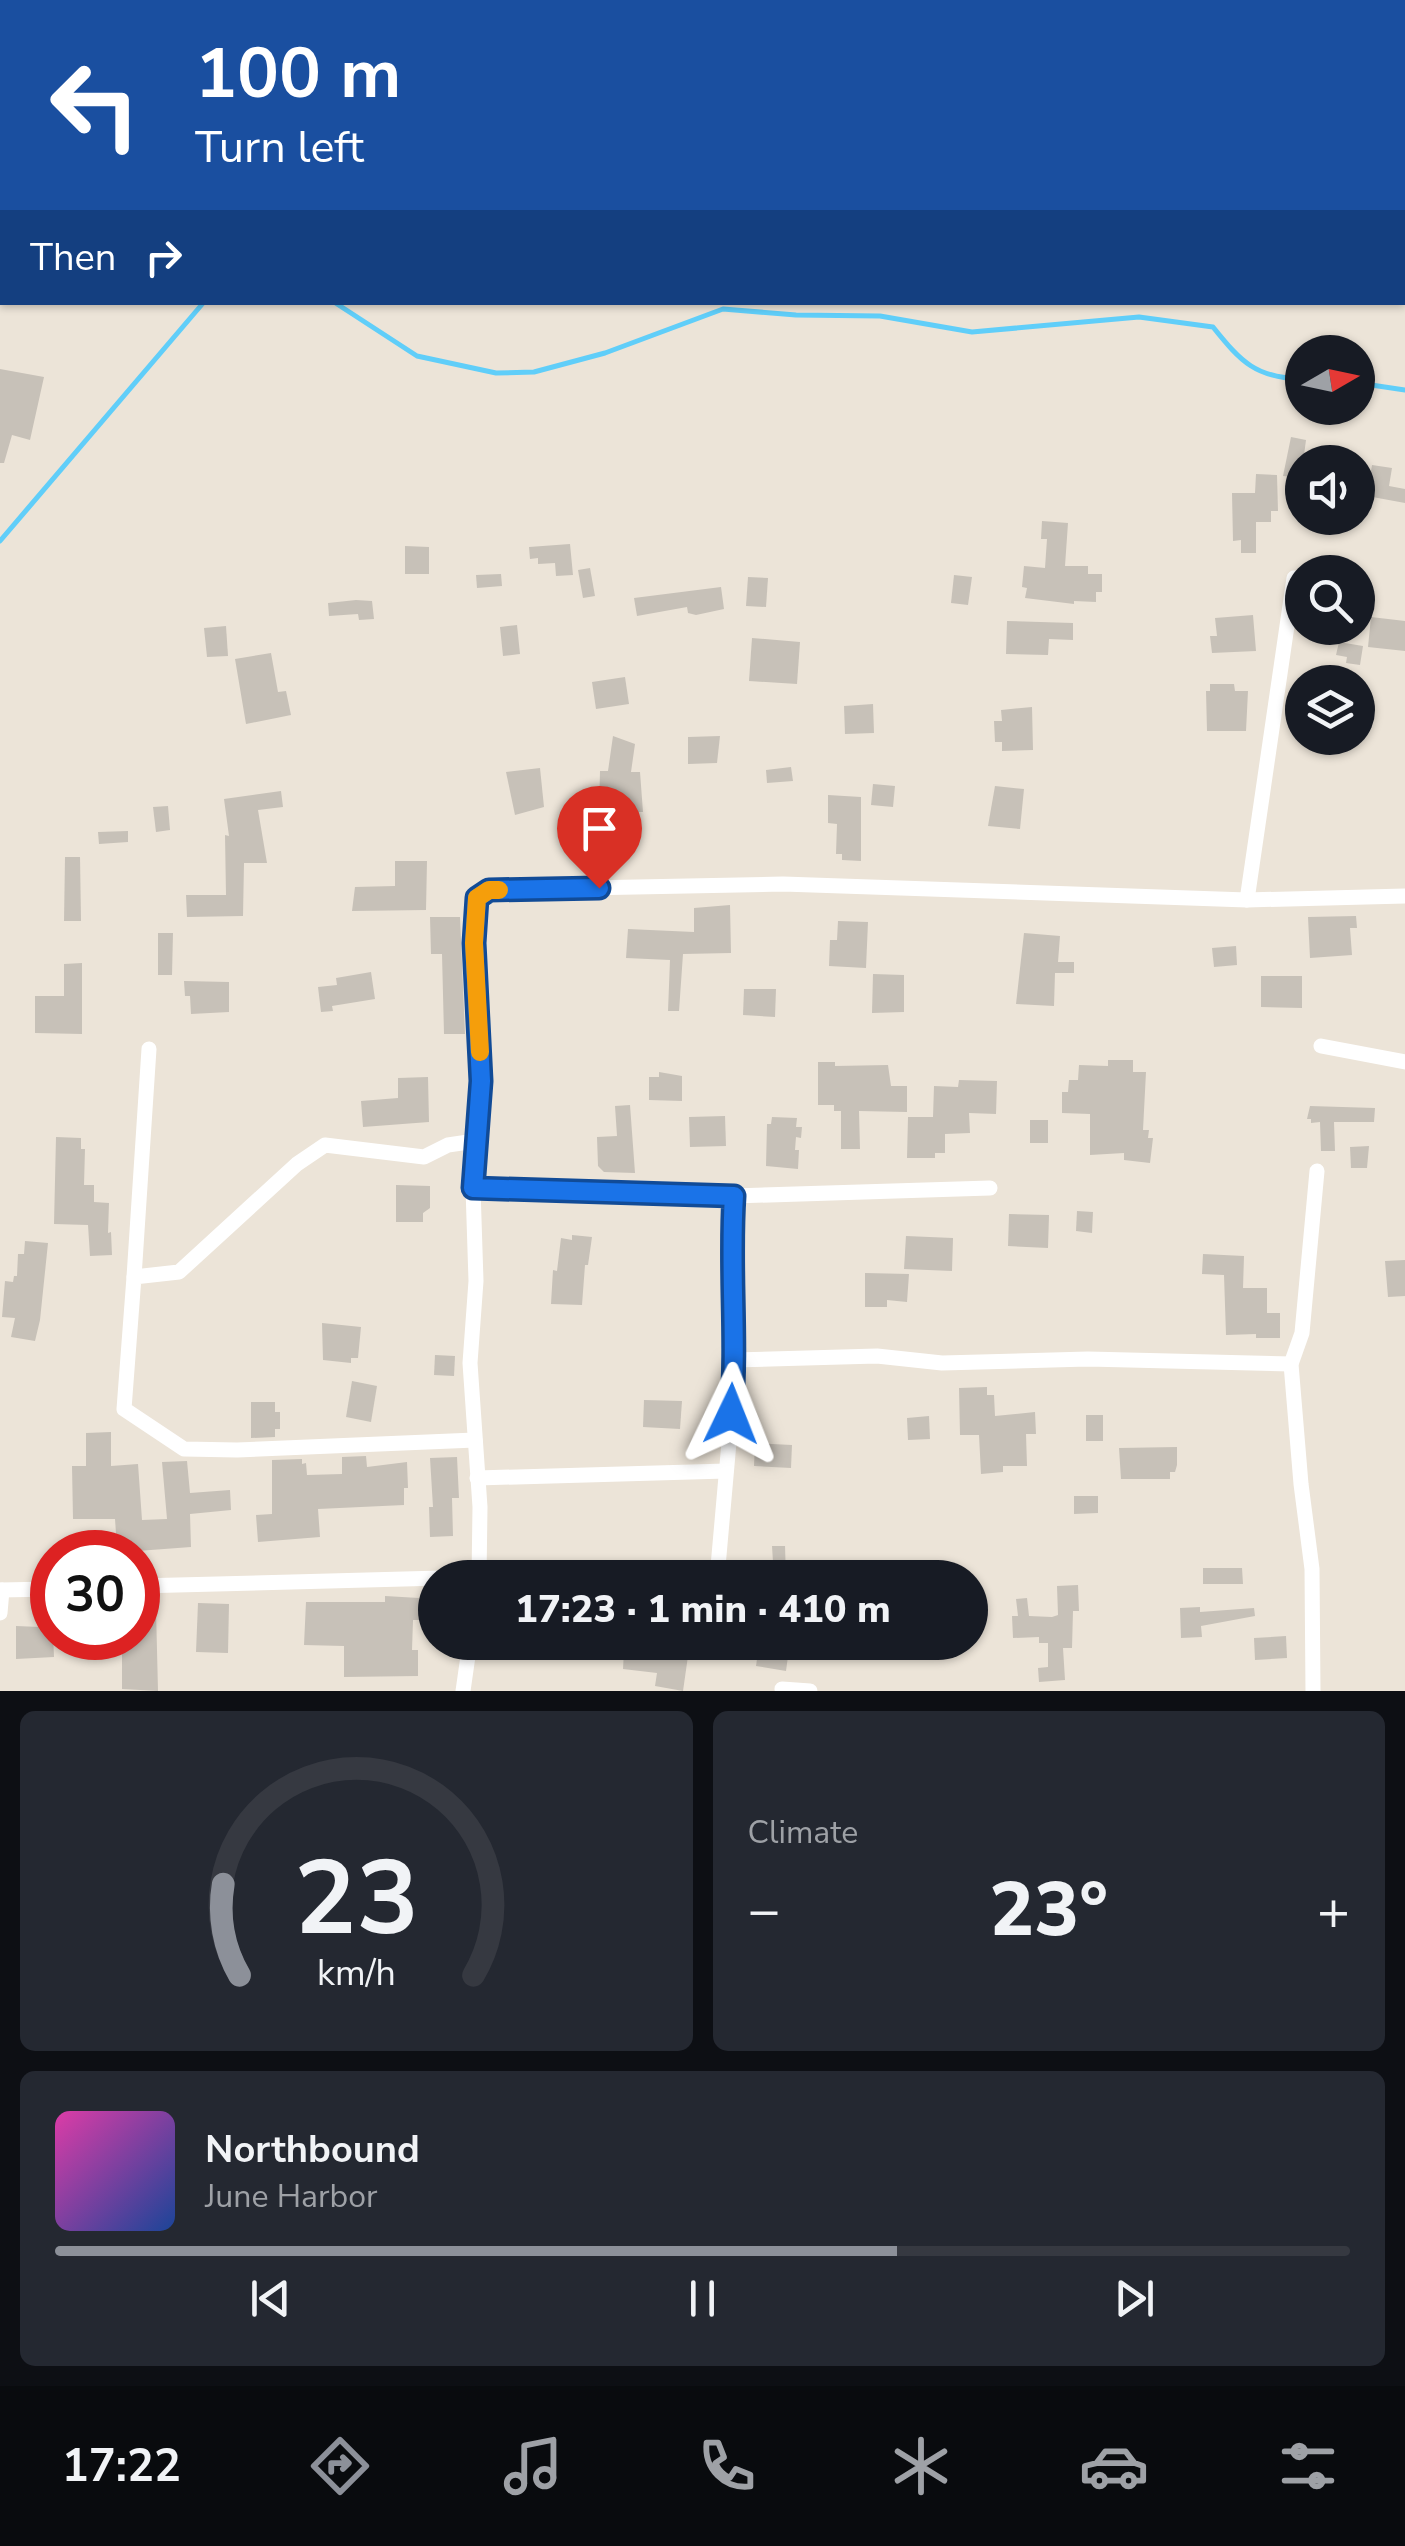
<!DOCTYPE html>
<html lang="en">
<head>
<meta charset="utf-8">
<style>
	:root { --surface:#171b24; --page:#242831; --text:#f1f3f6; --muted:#9ea1a6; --line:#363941; --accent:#8c9099 }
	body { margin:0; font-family:"Nunito Sans",sans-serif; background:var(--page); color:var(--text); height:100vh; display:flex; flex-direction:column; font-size:38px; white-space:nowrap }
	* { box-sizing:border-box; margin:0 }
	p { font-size:32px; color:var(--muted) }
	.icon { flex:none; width:55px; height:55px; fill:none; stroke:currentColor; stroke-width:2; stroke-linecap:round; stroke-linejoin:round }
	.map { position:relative; height:1691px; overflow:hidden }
	.panel { display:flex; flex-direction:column; gap:20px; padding:20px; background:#0d0f14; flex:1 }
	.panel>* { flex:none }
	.hud { position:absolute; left:0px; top:0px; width:1405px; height:305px; box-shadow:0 2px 8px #0004; background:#1a4fa0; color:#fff; overflow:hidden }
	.needle { width:65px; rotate:81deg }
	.fabs { position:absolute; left:1285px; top:335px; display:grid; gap:20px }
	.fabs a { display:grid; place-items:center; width:90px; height:90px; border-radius:50%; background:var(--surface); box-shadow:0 2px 8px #0004; font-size:50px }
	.speed { position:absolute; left:30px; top:1530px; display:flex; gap:20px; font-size:50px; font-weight:700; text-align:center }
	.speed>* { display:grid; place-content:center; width:130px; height:130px; border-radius:50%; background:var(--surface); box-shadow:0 2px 8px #0004; line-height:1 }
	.speed .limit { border:15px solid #d22; background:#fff; color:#111 }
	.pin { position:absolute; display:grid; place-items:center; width:85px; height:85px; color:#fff; margin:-102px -42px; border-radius:50% 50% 50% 0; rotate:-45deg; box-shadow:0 0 10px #0007 }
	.pin .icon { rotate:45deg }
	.me { position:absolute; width:110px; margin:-55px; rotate:2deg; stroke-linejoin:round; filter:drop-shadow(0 0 8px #0008) }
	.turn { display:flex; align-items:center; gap:35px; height:210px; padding:0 30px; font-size:45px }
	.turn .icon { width:130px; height:130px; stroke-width:2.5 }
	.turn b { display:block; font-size:70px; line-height:85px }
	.then { display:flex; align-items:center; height:95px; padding:0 30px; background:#0003; gap:20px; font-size:38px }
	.big { font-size:75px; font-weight:800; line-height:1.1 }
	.panel .widget { flex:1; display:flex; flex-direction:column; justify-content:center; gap:15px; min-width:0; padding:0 35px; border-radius:15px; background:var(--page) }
	.panel .dial { align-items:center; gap:0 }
	.dial svg { height:260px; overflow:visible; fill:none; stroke:var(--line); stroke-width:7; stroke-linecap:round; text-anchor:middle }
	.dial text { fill:var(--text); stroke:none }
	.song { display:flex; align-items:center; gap:30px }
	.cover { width:120px; height:120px; border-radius:15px; background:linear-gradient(135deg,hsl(320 70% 55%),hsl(220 70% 35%)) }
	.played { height:10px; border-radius:5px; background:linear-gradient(90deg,var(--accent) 65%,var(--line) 65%) }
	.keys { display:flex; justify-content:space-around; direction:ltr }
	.heat { display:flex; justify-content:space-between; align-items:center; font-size:55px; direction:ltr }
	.panel .tiles { flex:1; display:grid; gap:20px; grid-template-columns:1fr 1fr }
	.widget:last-child { grid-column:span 2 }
	.trip { position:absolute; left:418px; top:1560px; width:570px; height:100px; border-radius:50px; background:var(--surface); box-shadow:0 2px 8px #0004; font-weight:800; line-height:100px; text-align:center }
	.dock { display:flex; height:160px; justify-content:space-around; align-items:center; background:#090b0e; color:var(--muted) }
	.dock .icon { width:70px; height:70px }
	.dock .on { color:var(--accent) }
	.dock b { font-size:45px; color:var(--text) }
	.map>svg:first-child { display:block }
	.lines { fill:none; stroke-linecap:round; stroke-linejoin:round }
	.stream { stroke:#60cef9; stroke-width:5 }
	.building { fill:#c7c1b8 }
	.minor { stroke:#fff; stroke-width:15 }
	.route-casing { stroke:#114b97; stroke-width:25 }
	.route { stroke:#1a73e8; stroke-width:18 }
	.slow { stroke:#f59e0b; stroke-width:18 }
</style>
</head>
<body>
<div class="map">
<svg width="1405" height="1691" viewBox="0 0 1405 1691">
	<rect width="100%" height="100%" fill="#ece4d8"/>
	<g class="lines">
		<g class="stream">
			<path d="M 334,302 L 417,356 L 496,373 L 534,372 L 605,353 L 723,309 L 796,315 L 880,316 L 972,332 L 1139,317 L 1213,327 C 1241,362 1256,378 1302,379"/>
			<path d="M 1358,383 L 1405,390"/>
			<path d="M 0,541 L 204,302"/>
		</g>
	</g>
	<g class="building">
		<path d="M 0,369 L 44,377 L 30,440 L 12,435 L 4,463 L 0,463 Z"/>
		<path d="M 1291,437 L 1306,440 L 1301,478 L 1283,476 Z"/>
		<path d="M 1372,465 L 1392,468 L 1389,486 L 1405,489 L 1405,503 L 1367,496 Z"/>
		<path d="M 1256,474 L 1277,475 L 1278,511 L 1271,511 L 1271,522 L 1256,522 L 1256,553 L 1241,553 L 1241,540 L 1233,541 L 1232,493 L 1255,493 Z"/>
		<path d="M 1042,521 L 1068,523 L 1065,566 L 1088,566 L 1088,574 L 1102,574 L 1102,592 L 1096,592 L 1096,602 L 1074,601 L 1074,604 L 1025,598 L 1027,588 L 1022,587 L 1024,566 L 1045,568 L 1047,539 L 1041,539 Z"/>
		<path d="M 570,544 L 573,575 L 556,576 L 555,563 L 538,564 L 538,558 L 530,559 L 529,547 Z"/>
		<path d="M 405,546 L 429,547 L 429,574 L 405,574 Z"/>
		<path d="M 590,568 L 595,596 L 583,598 L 578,570 Z"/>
		<path d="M 501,574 L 502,586 L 477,588 L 476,575 Z"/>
		<path d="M 954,575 L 972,577 L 968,605 L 951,603 Z"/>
		<path d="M 748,577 L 768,578 L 766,607 L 746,606 Z"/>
		<path d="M 721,587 L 724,609 L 696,615 L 688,613 L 687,607 L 637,616 L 634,598 Z"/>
		<path d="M 356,600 L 372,601 L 374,619 L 359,620 L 358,614 L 329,616 L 328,603 Z"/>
		<path d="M 1253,615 L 1256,651 L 1212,653 L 1210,636 L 1217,636 L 1215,618 Z"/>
		<path d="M 1371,617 L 1405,621 L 1405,651 L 1368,647 Z"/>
		<path d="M 1007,621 L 1073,623 L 1073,640 L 1049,639 L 1048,655 L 1006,654 Z"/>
		<path d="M 517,625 L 520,654 L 503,656 L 500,627 Z"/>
		<path d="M 226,626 L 228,656 L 207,657 L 204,628 Z"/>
		<path d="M 752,638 L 800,642 L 797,684 L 749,681 Z"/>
		<path d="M 1339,642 L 1363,646 L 1360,665 L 1346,663 L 1347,657 L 1336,655 Z"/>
		<path d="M 271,653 L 278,692 L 286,691 L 291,715 L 246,724 L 235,659 Z"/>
		<path d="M 625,677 L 629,704 L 596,709 L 592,682 Z"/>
		<path d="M 1210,684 L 1234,684 L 1235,691 L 1248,691 L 1246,731 L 1207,731 L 1206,691 L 1210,691 Z"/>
		<path d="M 873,704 L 874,733 L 845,734 L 844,706 Z"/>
		<path d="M 1032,707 L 1033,750 L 1002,751 L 1002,742 L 995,742 L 994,721 L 1002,721 L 1001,710 Z"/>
		<path d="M 613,736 L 635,744 L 631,772 L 640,772 L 643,812 L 599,811 L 600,771 L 608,771 Z"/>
		<path d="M 720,736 L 717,763 L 688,764 L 688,737 Z"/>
		<path d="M 791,767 L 793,781 L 767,783 L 766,770 Z"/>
		<path d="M 540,768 L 544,807 L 515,815 L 506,772 Z"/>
		<path d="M 873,784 L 895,786 L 893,807 L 871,805 Z"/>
		<path d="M 995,786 L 1024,789 L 1020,829 L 988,826 Z"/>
		<path d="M 281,791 L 283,807 L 258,810 L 267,863 L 244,863 L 243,916 L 187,917 L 186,895 L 226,895 L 225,835 L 229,836 L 224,799 Z"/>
		<path d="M 828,795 L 861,797 L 861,861 L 842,860 L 842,854 L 836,854 L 837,824 L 828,823 Z"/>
		<path d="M 168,806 L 170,830 L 156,832 L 153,807 Z"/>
		<path d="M 128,831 L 128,842 L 99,844 L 98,832 Z"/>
		<path d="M 65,857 L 80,857 L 81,921 L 64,921 Z"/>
		<path d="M 395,861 L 427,861 L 426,910 L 352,911 L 355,887 L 395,886 Z"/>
		<path d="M 730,905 L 731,953 L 683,954 L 679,1011 L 668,1011 L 670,960 L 626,958 L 628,929 L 694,932 L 694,908 Z"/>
		<path d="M 1356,916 L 1357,928 L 1350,928 L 1352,955 L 1310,958 L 1308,917 Z"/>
		<path d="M 430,917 L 460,917 L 465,1034 L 444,1034 L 442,954 L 431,954 Z"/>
		<path d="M 838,921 L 868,922 L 866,968 L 829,966 L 830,940 L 837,940 Z"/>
		<path d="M 158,933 L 173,933 L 172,975 L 158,975 Z"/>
		<path d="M 1024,933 L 1060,936 L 1058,962 L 1074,962 L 1074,973 L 1055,973 L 1054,1006 L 1016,1004 Z"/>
		<path d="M 1236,946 L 1237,965 L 1214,967 L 1212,948 Z"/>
		<path d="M 82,963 L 82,1034 L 35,1033 L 35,996 L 64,996 L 64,964 Z"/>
		<path d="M 371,972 L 375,999 L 332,1006 L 333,1011 L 321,1012 L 318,987 L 337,985 L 336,978 Z"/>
		<path d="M 873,974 L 904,975 L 904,1012 L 872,1013 Z"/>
		<path d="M 1261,976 L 1302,976 L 1302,1008 L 1261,1007 Z"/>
		<path d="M 184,981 L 229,982 L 229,1012 L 191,1014 L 190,996 L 185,996 Z"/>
		<path d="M 744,989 L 776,989 L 775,1017 L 743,1015 Z"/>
		<path d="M 1108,1060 L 1133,1060 L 1133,1072 L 1146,1072 L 1143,1130 L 1149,1130 L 1148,1138 L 1153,1138 L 1150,1163 L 1124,1160 L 1124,1153 L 1090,1155 L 1090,1114 L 1062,1113 L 1062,1092 L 1068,1092 L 1069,1080 L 1078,1080 L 1079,1065 L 1108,1066 Z"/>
		<path d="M 818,1062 L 835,1062 L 835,1066 L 888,1065 L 891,1086 L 907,1086 L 907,1112 L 859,1111 L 860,1149 L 841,1149 L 841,1111 L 834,1111 L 834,1105 L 818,1105 Z"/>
		<path d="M 659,1072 L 682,1076 L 682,1101 L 649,1100 L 649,1077 L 659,1077 Z"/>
		<path d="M 428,1077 L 429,1122 L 363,1127 L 361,1101 L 398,1098 L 398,1078 Z"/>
		<path d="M 959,1080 L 997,1081 L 996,1114 L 969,1113 L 970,1133 L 945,1134 L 945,1153 L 935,1153 L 935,1158 L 907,1158 L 908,1117 L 933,1117 L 934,1086 L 958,1087 Z"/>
		<path d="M 630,1105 L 635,1173 L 604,1172 L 598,1166 L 597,1137 L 617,1136 L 615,1106 Z"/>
		<path d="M 1310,1106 L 1375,1108 L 1374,1122 L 1334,1122 L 1335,1151 L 1321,1151 L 1320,1122 L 1311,1123 L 1311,1119 L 1307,1119 Z"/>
		<path d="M 725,1116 L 726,1146 L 690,1147 L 689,1117 Z"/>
		<path d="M 772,1117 L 797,1118 L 796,1127 L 802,1127 L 801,1138 L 796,1137 L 795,1150 L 799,1150 L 798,1169 L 766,1166 L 767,1124 L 771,1124 Z"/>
		<rect x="1030" y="1120" width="18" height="23"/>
		<path d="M 56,1137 L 81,1138 L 81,1149 L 85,1149 L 84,1185 L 94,1185 L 94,1202 L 109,1203 L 108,1233 L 111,1232 L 112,1255 L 90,1256 L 88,1225 L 54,1224 Z"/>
		<path d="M 1369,1146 L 1367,1168 L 1351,1168 L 1350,1147 Z"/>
		<path d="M 396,1185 L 430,1186 L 430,1208 L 423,1213 L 423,1222 L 396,1222 Z"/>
		<path d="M 1077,1211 L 1093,1212 L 1092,1233 L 1076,1231 Z"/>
		<path d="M 1009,1214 L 1049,1215 L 1048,1248 L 1008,1246 Z"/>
		<path d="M 572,1235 L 592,1237 L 588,1265 L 585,1265 L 582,1305 L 551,1304 L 553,1270 L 557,1271 L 561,1238 L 572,1240 Z"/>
		<path d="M 906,1236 L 953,1238 L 952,1271 L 904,1269 Z"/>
		<path d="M 25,1241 L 48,1243 L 40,1320 L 35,1341 L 11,1337 L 15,1318 L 2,1317 L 5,1281 L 13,1282 L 14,1276 L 17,1276 L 18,1254 L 24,1254 Z"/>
		<path d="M 1203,1254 L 1244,1256 L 1243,1288 L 1267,1288 L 1267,1313 L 1280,1313 L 1280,1338 L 1256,1338 L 1256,1334 L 1226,1335 L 1224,1275 L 1202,1274 Z"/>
		<path d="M 1405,1260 L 1405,1296 L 1388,1297 L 1385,1261 Z"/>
		<path d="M 865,1273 L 909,1274 L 907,1302 L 887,1300 L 887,1307 L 865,1307 Z"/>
		<path d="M 322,1323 L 361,1327 L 358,1358 L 351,1358 L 351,1363 L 323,1360 Z"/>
		<path d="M 435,1355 L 455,1356 L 454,1376 L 434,1375 Z"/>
		<path d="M 352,1381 L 377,1386 L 371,1422 L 346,1417 Z"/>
		<path d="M 987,1387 L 987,1395 L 994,1395 L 995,1416 L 1035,1412 L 1036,1434 L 1026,1434 L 1027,1466 L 1003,1466 L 1003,1472 L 981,1474 L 979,1435 L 960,1435 L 959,1388 Z"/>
		<path d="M 644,1400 L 682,1401 L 680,1429 L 643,1427 Z"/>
		<path d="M 251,1402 L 275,1402 L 275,1412 L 280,1412 L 280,1429 L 275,1429 L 275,1437 L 251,1438 Z"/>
		<rect x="1086" y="1415" width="17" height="26"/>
		<path d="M 929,1416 L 930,1439 L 908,1440 L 907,1418 Z"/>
		<path d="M 111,1432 L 111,1466 L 138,1464 L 142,1520 L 167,1519 L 162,1462 L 187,1461 L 190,1493 L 230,1490 L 231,1510 L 190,1514 L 191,1547 L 124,1552 L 124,1548 L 117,1548 L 115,1519 L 73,1519 L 72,1466 L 86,1466 L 86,1433 Z"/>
		<path d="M 755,1443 L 792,1445 L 791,1468 L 754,1466 Z"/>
		<path d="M 1177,1447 L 1177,1465 L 1175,1472 L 1170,1472 L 1170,1479 L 1121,1479 L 1119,1448 Z"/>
		<path d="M 366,1456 L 367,1467 L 407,1462 L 408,1488 L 404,1488 L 404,1505 L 318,1509 L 320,1537 L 258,1542 L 256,1515 L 272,1514 L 272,1460 L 302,1459 L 302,1464 L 306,1463 L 307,1475 L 342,1474 L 342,1457 Z"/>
		<path d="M 457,1457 L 459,1498 L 452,1498 L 453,1536 L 430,1537 L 429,1507 L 433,1507 L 430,1458 Z"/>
		<path d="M 1074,1496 L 1098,1496 L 1098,1513 L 1074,1514 Z"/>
		<path d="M 772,1546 L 785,1546 L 786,1578 L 774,1578 Z"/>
		<path d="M 1203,1568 L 1242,1568 L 1243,1584 L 1203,1584 Z"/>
		<path d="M 1078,1585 L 1079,1611 L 1073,1611 L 1072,1648 L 1063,1648 L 1065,1680 L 1039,1682 L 1038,1668 L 1048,1667 L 1048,1643 L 1039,1643 L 1039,1637 L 1013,1638 L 1012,1616 L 1018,1616 L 1016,1599 L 1027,1598 L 1029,1616 L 1052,1617 L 1058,1615 L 1057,1586 Z"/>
		<path d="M 385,1596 L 419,1598 L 420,1620 L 413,1620 L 412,1650 L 418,1650 L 418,1676 L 344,1677 L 344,1646 L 304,1645 L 306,1602 L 385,1602 Z"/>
		<path d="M 198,1603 L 229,1604 L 228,1653 L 196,1652 Z"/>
		<path d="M 1200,1607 L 1200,1612 L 1254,1608 L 1255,1616 L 1201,1626 L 1202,1637 L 1181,1638 L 1180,1608 Z"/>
		<path d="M 138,1609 L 156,1609 L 158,1691 L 122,1689 L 122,1650 L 85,1652 L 84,1638 L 138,1638 Z"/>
		<path d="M 40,1613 L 52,1613 L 54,1657 L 16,1659 L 16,1626 L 40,1627 Z"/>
		<path d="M 1286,1636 L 1287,1658 L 1255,1660 L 1254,1638 Z"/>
		<path d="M 629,1644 L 688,1656 L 683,1691 L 655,1686 L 657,1673 L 623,1669 L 624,1651 L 628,1652 Z"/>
		<path d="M 759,1645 L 789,1649 L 786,1671 L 756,1666 Z"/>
	</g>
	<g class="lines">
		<g class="minor">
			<path d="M 87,0 L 111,2"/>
			<path d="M 775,0 L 775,2"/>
			<path d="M 1216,0 L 1257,2"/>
			<path d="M 169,2 L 170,0"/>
			<path d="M 1288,2 L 1289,0"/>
			<path d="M 0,142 L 2,142"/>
			<path d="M 1247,900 L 1294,578"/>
			<path d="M 1321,1046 L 1405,1062"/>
			<path d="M 473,1188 L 734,1196 L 990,1188"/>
			<path d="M 134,1277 L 149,1049"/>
			<path d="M 733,1360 L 877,1356 L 942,1363 L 1088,1359 L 1291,1364"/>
			<path d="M 475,1440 L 237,1450 L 184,1449 L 124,1409 L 134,1277 L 179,1272 L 297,1164 L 325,1145 L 424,1157 L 448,1145 L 475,1141"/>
			<path d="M 477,1478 L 726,1471"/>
			<path d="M 479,1578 L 480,1507 L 470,1363 L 476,1281 L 473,1188 L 481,1081 L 474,943 L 477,899 L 489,890 L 783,884 L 1247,900 L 1405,896"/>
			<path d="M 717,1578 L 734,1386 L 730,1252 L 734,1196"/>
			<path d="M 138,1586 L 479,1577"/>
			<path d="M 0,1590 L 52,1589"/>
			<path d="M 0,1613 L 2,1590"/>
			<path d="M 782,1689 L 810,1691"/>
			<path d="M 463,1691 L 470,1642"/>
			<path d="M 1313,1691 L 1312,1569 L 1301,1484 L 1291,1364 L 1302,1333 L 1317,1171"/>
		</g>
	</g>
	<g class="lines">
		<g class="route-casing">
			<path id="route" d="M 599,888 L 489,890 L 477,898 L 474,943 L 481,1081 L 473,1188 L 734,1196 C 729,1269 738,1342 731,1414"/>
		</g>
		<use href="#route" class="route"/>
		<path class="slow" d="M 480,1052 L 474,943 L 477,898 L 489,890 L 499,890"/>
	</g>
</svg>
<div class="fabs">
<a><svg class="needle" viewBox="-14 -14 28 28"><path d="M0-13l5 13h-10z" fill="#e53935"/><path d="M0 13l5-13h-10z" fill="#9ea1a6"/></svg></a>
<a><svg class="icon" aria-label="sound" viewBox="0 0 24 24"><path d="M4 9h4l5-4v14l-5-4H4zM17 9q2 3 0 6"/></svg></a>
<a><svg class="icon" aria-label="search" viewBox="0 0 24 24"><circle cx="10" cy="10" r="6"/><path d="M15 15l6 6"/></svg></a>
<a><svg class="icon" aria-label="layers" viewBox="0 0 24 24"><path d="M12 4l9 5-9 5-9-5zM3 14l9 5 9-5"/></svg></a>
</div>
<div class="speed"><div class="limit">30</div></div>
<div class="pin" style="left:599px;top:888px;background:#d93025"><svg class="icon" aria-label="arrive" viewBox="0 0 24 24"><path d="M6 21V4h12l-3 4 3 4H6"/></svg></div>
<svg class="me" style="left:731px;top:1414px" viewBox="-20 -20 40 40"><path d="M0-17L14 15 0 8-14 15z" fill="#1a73e8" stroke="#fff" stroke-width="4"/></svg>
<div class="trip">17:23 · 1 min · 410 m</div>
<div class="hud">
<div class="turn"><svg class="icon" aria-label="left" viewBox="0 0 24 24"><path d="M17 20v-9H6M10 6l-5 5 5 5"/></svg><div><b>100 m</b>Turn left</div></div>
<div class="then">Then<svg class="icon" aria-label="right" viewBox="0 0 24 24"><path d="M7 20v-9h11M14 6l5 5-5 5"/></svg></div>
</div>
</div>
<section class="panel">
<div class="tiles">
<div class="widget dial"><svg viewBox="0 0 100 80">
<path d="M14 69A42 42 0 1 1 86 69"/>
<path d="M14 69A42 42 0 0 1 9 41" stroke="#8c9099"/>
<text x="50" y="56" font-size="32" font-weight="700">23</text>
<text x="50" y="72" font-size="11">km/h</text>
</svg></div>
<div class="widget"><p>Climate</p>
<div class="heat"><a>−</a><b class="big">23°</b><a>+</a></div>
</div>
<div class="widget">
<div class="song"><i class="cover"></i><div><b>Northbound</b><p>June Harbor</p></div></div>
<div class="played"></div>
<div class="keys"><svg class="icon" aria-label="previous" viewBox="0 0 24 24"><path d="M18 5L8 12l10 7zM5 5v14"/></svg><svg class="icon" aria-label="pause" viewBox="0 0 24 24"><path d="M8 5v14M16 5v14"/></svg><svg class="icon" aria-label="next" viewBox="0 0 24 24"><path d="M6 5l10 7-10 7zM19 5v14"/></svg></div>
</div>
</div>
</section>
<nav class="dock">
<b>17:22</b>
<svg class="icon on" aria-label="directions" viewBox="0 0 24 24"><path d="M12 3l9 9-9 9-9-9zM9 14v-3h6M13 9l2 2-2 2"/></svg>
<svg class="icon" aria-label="music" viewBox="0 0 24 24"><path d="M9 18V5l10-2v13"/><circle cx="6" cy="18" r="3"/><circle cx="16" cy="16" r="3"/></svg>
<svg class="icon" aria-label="phone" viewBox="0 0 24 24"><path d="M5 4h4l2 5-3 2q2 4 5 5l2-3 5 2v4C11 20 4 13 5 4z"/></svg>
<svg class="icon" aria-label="climate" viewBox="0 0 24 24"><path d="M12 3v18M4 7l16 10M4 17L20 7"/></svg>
<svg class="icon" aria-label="car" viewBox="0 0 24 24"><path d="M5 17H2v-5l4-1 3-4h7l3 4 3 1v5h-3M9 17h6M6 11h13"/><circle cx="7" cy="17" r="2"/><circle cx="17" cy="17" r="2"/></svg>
<svg class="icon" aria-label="filters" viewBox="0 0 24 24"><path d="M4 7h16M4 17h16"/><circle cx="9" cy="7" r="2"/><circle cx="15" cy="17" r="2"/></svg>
</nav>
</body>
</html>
